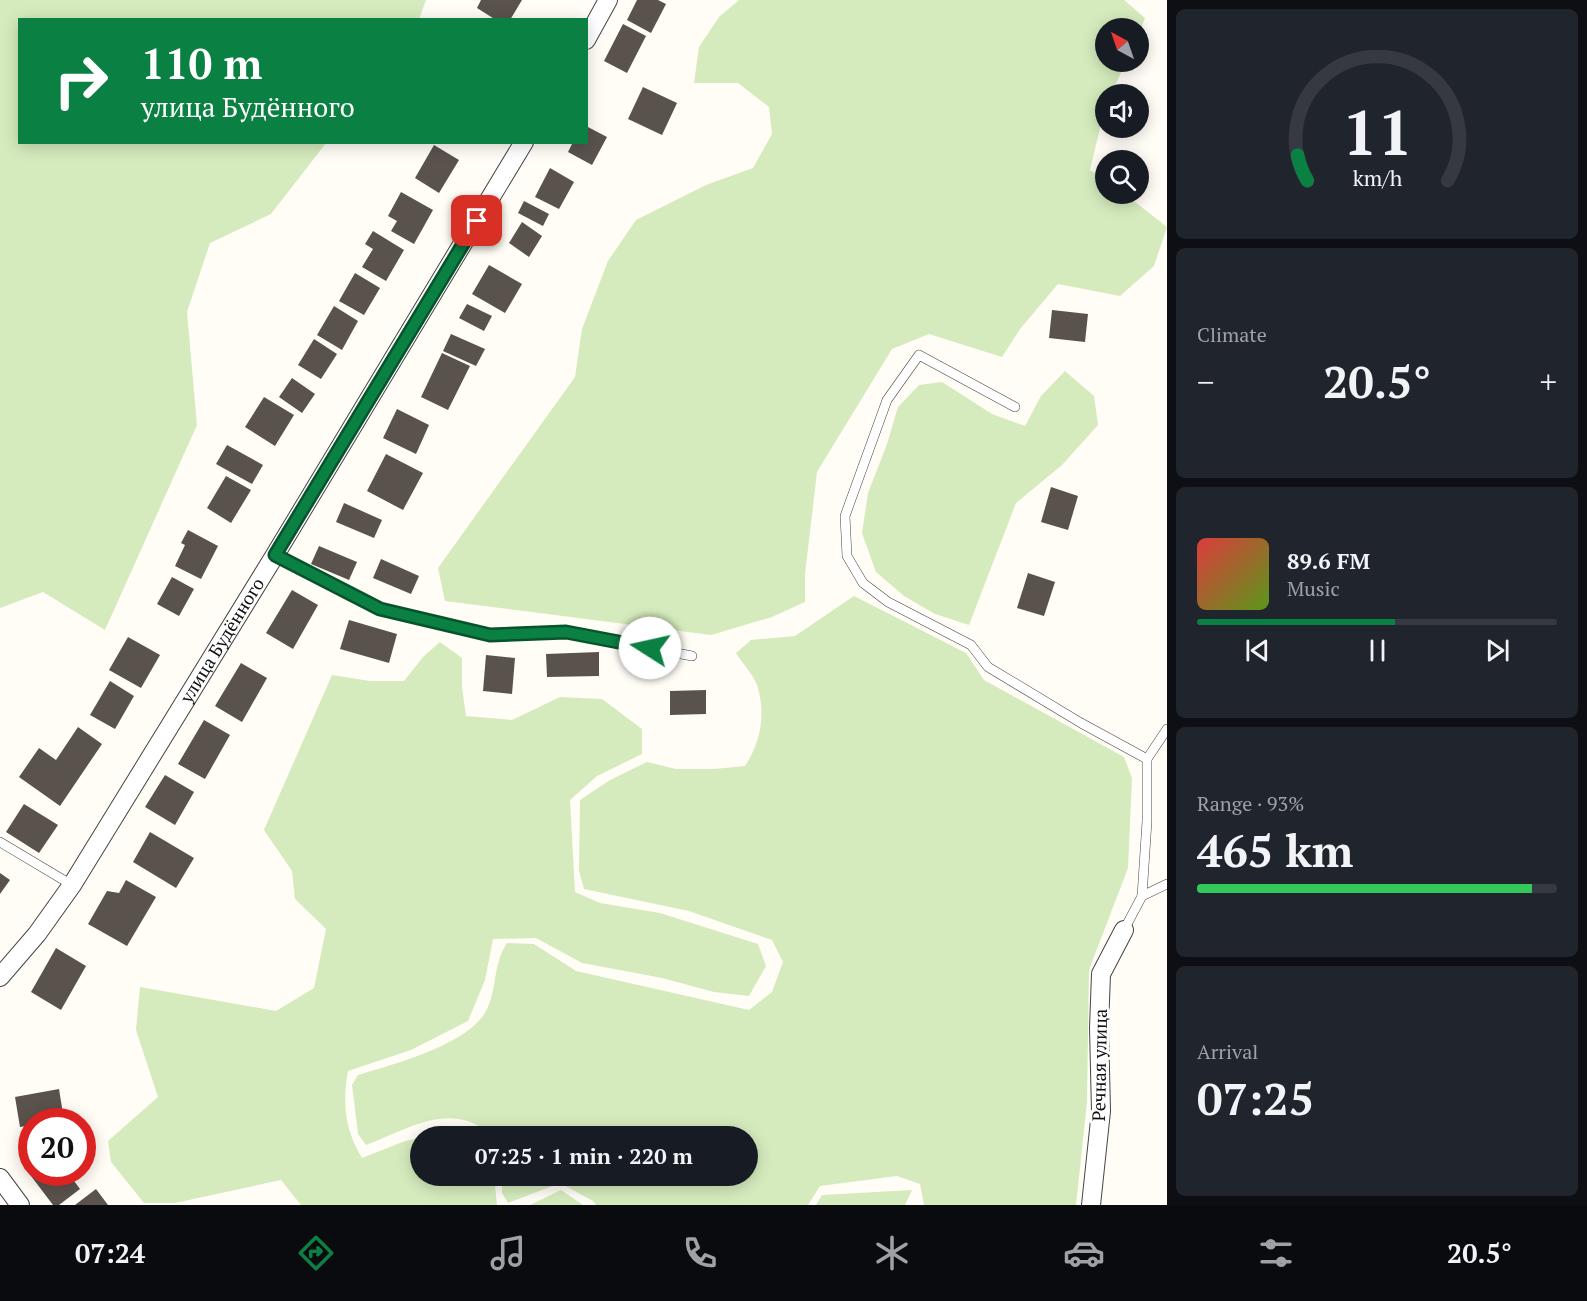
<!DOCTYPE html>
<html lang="en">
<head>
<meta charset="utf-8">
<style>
	:root { --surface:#171b24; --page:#20242c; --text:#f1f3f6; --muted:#9ea1a6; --line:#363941; --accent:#0b8043 }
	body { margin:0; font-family:"PT Serif",serif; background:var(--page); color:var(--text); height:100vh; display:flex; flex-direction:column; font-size:22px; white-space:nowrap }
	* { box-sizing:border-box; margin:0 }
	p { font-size:20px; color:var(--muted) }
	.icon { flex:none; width:33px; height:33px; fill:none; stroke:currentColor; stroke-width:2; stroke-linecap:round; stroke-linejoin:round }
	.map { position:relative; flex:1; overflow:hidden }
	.side { display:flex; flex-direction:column; gap:9px; padding:9px; background:#0d0f14; width:420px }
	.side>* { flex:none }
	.banner { position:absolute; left:18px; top:18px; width:570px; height:126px; border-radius:0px; box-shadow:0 3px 15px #0003; background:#0b8043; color:#fff; overflow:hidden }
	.needle { width:39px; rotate:320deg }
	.controls { position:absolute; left:1095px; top:18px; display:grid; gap:12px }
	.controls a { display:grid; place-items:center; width:54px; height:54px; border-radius:50%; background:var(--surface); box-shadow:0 3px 15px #0003; font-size:30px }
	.speed { position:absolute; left:18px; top:1108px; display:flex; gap:12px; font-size:30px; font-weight:700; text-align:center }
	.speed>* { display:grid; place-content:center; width:78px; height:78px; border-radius:50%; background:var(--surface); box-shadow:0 3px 15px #0003; line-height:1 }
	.speed .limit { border:9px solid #d22; background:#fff; color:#111 }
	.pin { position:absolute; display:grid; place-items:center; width:51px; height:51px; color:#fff; margin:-26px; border-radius:12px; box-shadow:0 3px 9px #0006 }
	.me { position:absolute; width:66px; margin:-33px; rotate:280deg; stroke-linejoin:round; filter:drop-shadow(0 0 4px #0008) }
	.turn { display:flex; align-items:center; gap:21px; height:126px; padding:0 24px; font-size:27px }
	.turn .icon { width:78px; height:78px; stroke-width:2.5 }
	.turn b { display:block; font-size:42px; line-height:51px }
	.big { font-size:45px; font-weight:700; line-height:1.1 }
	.side .tile { flex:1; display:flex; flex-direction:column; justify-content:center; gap:9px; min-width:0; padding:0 21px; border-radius:9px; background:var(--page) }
	.side .dial { align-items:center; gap:0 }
	.dial svg { height:156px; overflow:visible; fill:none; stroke:var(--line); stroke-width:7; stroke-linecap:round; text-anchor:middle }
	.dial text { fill:var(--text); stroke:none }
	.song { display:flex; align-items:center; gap:18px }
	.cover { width:72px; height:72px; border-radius:9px; background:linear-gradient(135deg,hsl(0 70% 55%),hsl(90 70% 35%)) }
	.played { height:6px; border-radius:3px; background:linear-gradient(90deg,var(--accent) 55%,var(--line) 55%) }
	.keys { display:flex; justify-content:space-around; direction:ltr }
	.heat { display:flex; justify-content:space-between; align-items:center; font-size:33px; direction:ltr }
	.charge { height:9px; border-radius:4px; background:linear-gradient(90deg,#34c759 93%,var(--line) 0) }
	.trip { position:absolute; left:410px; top:1126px; width:348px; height:60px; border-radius:30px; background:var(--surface); box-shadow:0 3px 15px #0003; font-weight:700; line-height:60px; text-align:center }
	.menu { display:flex; height:96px; justify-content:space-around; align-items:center; background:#090b0e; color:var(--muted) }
	.menu .icon { width:42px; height:42px }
	.menu .active { color:var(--accent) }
	.menu b { font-size:27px; color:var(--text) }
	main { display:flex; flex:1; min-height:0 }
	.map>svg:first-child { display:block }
	.green { fill:#d5ebbd }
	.building { fill:#5a524d }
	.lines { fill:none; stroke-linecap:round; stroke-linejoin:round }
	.service-casing { stroke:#444; stroke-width:10 }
	.minor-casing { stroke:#444; stroke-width:20 }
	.service { stroke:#fff; stroke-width:9 }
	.minor { stroke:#fff; stroke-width:18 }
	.route-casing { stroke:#07532c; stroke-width:15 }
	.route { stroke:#0b8043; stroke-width:10 }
	.labels { text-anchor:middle; stroke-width:6; stroke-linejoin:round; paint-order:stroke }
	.street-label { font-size:18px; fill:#111; stroke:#fff }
</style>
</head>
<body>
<main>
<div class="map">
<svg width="1167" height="1205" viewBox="0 0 1167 1205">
	<rect width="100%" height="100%" fill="#fffdf5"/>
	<g class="green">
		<path d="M 0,0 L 426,0 L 419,19 L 20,20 L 20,142 L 326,143 L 271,214 L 210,243 L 187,312 L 197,425 L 105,630 L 43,592 L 0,608 Z"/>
		<path d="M 739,0 L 1124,0 L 1145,18 L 1139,33 L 1138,28 L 1106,28 L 1106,62 L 1126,62 L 1111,94 L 1106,94 L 1105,107 L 1090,170 L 1105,180 L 1106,194 L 1125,194 L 1167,227 L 1154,266 L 1120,296 L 1058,284 L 1020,329 L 1002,357 L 929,334 L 892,349 L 817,472 L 805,574 L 805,602 L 772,617 L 711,635 L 445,601 L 438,568 L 575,377 L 582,329 L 608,261 L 636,220 L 706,185 L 753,168 L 772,134 L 769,107 L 738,83 L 694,83 L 699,47 L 719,17 Z"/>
		<path d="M 1065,371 L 1094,396 L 1098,425 L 1062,465 L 1016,503 L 969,625 L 935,614 L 904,596 L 876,572 L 862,533 L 868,493 L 887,444 L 898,407 L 919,385 L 942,382 L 992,414 L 1025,426 L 1041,396 Z"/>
		<path d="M 854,596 L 966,653 L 984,680 L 1124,757 L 1132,778 L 1128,868 L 1089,970 L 1087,1102 L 1076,1205 L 924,1205 L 920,1184 L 897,1176 L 820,1186 L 808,1205 L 596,1205 L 593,1201 L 560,1183 L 508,1203 L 502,1193 L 502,1176 L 747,1176 L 747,1137 L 494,1137 C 452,1098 409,1129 366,1145 L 358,1134 L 352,1085 L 358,1075 C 394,1064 471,1044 487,1009 C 497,988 493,964 507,943 L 534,944 L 576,971 L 749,1010 L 772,992 L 783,962 L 772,940 L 689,911 L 584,889 L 579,871 L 580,800 L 610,780 L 647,762 L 676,769 L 714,769 L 745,766 C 761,742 766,713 757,685 C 753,674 742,663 736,653 L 751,640 L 795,636 Z"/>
		<path d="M 440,642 L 462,658 L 462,687 L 466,716 L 512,720 L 560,697 L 602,699 L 642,729 L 642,754 L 597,776 L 570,800 L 575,892 L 600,903 L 660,913 L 758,944 L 766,966 L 749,996 L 714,992 L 662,978 L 582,963 L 536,938 L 493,939 L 485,980 L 468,1021 L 411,1050 L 348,1071 C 342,1103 345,1130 362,1158 L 405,1141 L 420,1138 L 420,1176 L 494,1176 L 497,1205 L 301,1205 L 281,1180 L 175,1203 L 144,1203 L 111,1162 L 108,1141 L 158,1097 L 136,1030 L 140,987 L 276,1011 L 314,988 L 326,929 L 295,899 L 292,871 L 264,830 L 332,675 L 370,681 L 404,681 L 424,656 Z"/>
		<path d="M 561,1190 L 583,1205 L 530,1205 Z"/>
		<path d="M 912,1190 L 905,1205 L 816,1205 L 822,1195 Z"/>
	</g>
	<g class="building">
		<path d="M 481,0 L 522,0 L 510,20 L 496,20 L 477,8 Z"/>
		<path d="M 637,0 L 658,0 L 666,4 L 651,33 L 627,20 Z"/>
		<path d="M 623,24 L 646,36 L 627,73 L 604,61 Z"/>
		<path d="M 643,87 L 677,103 L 662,135 L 628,119 Z"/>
		<path d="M 586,126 L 607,137 L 592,165 L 568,152 L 573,142 L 586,142 Z"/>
		<path d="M 434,145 L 459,160 L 439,193 L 415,178 Z"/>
		<path d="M 550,168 L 574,182 L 559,209 L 535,197 Z"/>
		<path d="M 401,192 L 433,210 L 414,244 L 391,231 L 397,221 L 388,216 Z"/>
		<path d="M 524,201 L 549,214 L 543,226 L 518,213 Z"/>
		<path d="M 522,222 L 542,236 L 529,257 L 509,243 Z"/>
		<path d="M 373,231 L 404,250 L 386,281 L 362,267 L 373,249 L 365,244 Z"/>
		<path d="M 489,265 L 522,284 L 505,313 L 472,294 Z"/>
		<path d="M 355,273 L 380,288 L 364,315 L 339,301 Z"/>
		<path d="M 467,304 L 492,316 L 484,331 L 459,318 Z"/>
		<path d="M 334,306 L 358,321 L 342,350 L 317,335 Z"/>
		<path d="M 1052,310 L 1088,314 L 1085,342 L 1049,338 Z"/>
		<path d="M 451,334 L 485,349 L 476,366 L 443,351 Z"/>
		<path d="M 314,339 L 337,354 L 321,379 L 298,365 Z"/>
		<path d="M 442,353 L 470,366 L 448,410 L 421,397 Z"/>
		<path d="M 292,378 L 315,394 L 302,413 L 279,397 Z"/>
		<path d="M 264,397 L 294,415 L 275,446 L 245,427 Z"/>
		<path d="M 397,409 L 429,425 L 416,454 L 383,438 Z"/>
		<path d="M 227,445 L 263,465 L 252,484 L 216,464 Z"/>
		<path d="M 386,454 L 423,473 L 403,510 L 367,491 Z"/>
		<path d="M 226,476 L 251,490 L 231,523 L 207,508 Z"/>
		<path d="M 1051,487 L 1078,496 L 1068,530 L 1041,522 Z"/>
		<path d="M 344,503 L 382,520 L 374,538 L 336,522 Z"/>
		<path d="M 188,530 L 218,546 L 201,579 L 175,566 L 185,545 L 181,543 Z"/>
		<path d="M 319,546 L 357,562 L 349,580 L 311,564 Z"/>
		<path d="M 381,559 L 419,576 L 411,594 L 373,578 Z"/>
		<path d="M 1028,573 L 1055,582 L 1044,616 L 1017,608 Z"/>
		<path d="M 172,577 L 194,589 L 179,616 L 157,604 Z"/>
		<path d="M 292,590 L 318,605 L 293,649 L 266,633 Z"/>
		<path d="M 349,620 L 397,634 L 389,663 L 340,649 Z"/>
		<path d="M 128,637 L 160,655 L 141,688 L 109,670 Z"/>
		<path d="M 599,652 L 599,676 L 547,677 L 546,654 Z"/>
		<path d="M 486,655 L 515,658 L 512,694 L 483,691 Z"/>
		<path d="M 241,663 L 267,678 L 242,722 L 215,706 Z"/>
		<path d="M 110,681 L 134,696 L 115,729 L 90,715 Z"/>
		<path d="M 706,690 L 706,714 L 670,715 L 670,691 Z"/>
		<path d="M 204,720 L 230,735 L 205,779 L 178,764 Z"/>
		<path d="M 78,727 L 102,744 L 60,806 L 19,777 L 39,748 L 56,760 Z"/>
		<path d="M 165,775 L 194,792 L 175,825 L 145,807 Z"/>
		<path d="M 24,804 L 58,825 L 39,853 L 6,832 Z"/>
		<path d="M 150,832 L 194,858 L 176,888 L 133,862 Z"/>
		<path d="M 0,873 L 10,880 L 0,894 Z"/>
		<path d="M 126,880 L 156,897 L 127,946 L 88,924 L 107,891 L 119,893 Z"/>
		<path d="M 56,948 L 86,966 L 61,1010 L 31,992 Z"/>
		<path d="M 59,1089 L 64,1120 L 32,1122 L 32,1125 L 20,1127 L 15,1097 Z"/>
		<path d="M 32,1169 L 32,1173 L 68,1173 L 80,1189 L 59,1205 L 53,1205 L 28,1172 Z"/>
		<path d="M 96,1189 L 108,1205 L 75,1205 Z"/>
	</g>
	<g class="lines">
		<g class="service-casing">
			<g id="service">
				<path d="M 1015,407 L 919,355 L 887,400 L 845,516 L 847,556 L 863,583 L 888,602 L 971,645 L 988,667 L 1081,723 L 1147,759"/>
				<path d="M 275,555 L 380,609 L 490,635 L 566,632 L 692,656"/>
				<path d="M 0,842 L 72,885"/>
				<path d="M 1142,896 L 1147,821 L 1147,759 L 1167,729"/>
				<path d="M 1124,930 L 1142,896 L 1167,884"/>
			</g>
		</g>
		<g class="minor-casing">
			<g id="minor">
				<path d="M 586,40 L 608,0"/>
				<path id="s1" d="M 0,977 L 37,934 L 72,885 L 275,555 L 524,142"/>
				<path d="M 0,1178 L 20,1205"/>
				<path d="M 1091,1205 L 1101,1111 L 1099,1028 L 1101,974 L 1124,930"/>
			</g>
		</g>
		<use href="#service" class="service"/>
		<use href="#minor" class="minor"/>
	</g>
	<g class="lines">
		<g class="route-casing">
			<path id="route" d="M 477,221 L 275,555 L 380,609 L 490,635 L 566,632 L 650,648"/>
		</g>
		<use href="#route" class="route"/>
	</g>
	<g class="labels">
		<g class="street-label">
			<text dy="6" stroke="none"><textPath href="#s1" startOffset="404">улица Будённого</textPath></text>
			<text transform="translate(1100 1065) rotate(-89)" y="6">Речная улица</text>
		</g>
	</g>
</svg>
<div class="controls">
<a><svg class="needle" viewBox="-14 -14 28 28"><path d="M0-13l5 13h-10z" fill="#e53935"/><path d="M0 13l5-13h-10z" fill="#9ea1a6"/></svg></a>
<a><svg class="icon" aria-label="sound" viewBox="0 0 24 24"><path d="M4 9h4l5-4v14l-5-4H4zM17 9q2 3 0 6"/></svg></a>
<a><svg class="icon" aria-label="search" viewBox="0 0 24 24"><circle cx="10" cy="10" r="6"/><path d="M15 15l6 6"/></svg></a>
</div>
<div class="speed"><div class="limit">20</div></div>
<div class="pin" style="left:477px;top:221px;background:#d93025"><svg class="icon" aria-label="arrive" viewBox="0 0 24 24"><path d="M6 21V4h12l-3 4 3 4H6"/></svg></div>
<svg class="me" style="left:650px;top:648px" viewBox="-20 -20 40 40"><circle r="19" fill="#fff"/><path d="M0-13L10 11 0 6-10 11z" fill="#0b8043"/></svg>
<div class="trip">07:25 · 1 min · 220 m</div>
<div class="banner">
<div class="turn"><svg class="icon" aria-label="right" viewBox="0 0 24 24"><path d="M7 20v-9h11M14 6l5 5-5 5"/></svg><div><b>110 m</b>улица Будённого</div></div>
</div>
</div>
<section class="side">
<div class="tile dial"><svg viewBox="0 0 100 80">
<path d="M14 69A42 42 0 1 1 86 69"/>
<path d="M14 69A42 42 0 0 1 9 56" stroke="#0b8043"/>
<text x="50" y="56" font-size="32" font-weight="700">11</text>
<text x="50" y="72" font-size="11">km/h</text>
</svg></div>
<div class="tile"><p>Climate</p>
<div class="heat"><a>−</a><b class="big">20.5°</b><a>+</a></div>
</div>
<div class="tile">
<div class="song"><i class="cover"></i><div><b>89.6 FM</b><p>Music</p></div></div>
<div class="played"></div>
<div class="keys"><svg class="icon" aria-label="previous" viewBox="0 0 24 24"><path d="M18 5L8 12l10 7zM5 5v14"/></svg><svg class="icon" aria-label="pause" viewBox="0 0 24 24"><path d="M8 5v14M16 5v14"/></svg><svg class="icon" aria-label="next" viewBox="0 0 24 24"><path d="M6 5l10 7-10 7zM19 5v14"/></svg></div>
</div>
<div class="tile"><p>Range · 93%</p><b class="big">465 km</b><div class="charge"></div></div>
<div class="tile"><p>Arrival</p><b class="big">07:25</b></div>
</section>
</main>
<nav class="menu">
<b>07:24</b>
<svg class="icon active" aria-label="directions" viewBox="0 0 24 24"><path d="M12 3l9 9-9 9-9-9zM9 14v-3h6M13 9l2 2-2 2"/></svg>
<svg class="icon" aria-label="music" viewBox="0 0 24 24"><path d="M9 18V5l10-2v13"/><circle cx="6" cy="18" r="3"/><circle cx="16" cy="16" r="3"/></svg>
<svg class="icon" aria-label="phone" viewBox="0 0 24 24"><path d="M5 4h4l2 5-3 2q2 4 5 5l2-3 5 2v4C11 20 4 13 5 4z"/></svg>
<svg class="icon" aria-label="climate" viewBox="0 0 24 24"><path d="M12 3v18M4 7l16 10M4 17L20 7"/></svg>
<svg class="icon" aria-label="car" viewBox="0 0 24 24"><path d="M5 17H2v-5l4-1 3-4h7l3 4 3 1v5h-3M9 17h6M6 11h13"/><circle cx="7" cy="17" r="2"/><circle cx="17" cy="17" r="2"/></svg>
<svg class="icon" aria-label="filters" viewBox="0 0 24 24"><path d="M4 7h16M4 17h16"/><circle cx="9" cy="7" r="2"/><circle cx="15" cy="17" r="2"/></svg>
<b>20.5°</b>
</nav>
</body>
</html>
